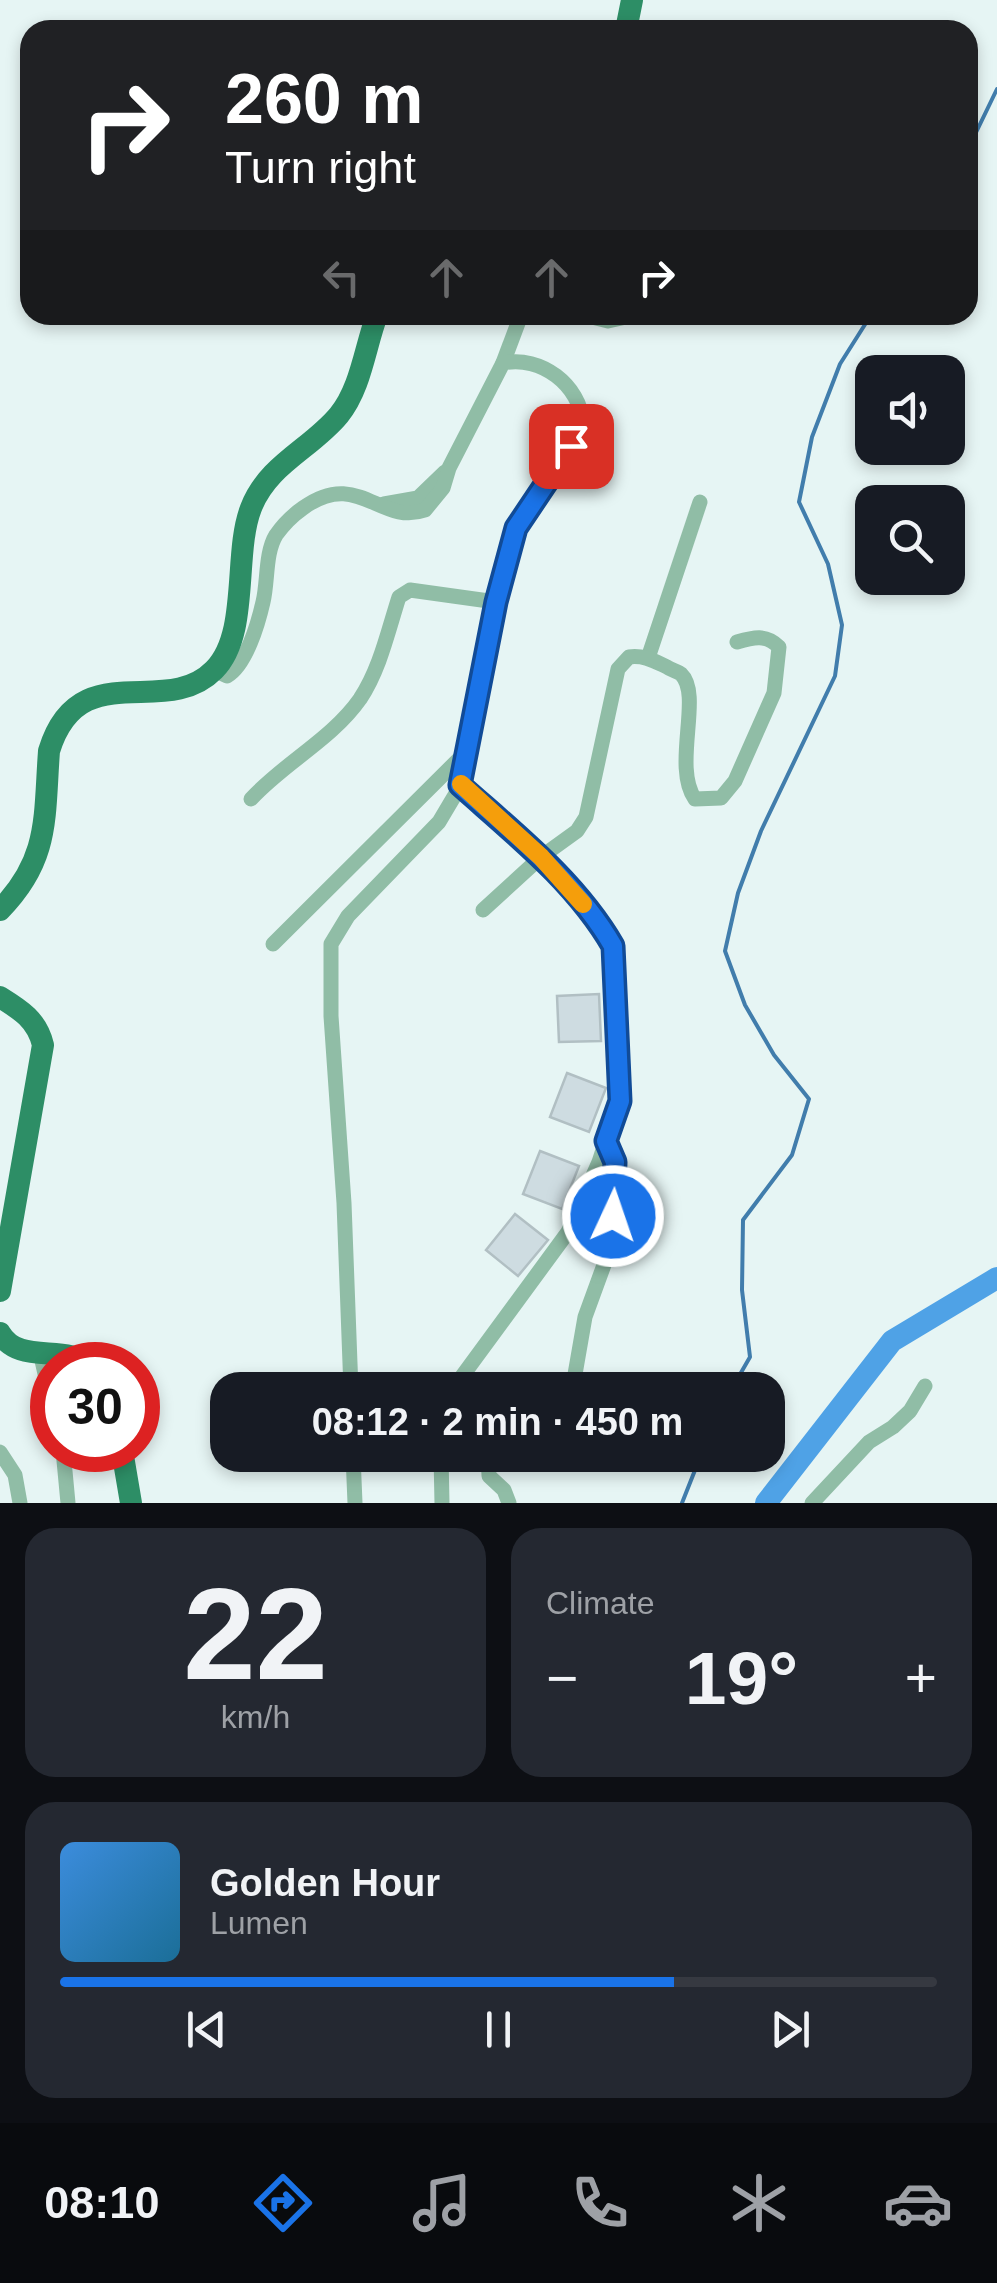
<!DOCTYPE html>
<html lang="en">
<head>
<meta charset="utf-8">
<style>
	:root { --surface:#171b24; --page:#242831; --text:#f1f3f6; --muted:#9ea1a6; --line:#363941; --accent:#1a73e8 }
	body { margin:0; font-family:Helvetica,sans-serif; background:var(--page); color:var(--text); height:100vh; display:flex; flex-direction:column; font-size:38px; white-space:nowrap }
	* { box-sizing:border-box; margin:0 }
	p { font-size:32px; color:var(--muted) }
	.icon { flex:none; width:55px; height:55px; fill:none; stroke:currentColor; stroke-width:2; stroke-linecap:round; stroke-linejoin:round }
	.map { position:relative; height:1503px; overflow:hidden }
	.details { display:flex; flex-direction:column; gap:25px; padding:25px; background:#0d0f14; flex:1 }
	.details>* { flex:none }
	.top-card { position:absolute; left:20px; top:20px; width:958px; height:305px; border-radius:30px; box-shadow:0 5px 15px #0003; background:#202124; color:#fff; overflow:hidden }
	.tools { position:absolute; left:855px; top:355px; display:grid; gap:20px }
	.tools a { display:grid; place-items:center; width:110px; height:110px; border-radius:20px; background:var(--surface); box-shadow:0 5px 15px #0003; font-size:50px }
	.speed { position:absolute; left:30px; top:1342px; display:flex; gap:20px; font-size:50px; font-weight:700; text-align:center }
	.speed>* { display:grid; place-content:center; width:130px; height:130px; border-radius:50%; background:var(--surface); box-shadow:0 5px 15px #0003; line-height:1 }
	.speed .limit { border:15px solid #d22; background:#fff; color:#111 }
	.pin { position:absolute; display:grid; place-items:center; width:85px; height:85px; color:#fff; margin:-42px; border-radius:20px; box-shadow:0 5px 15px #0006 }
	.me { position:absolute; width:110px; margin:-55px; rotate:3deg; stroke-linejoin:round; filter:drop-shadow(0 0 8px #0008) }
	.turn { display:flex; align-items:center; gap:35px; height:210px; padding:0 40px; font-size:45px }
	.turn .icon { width:130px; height:130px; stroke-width:2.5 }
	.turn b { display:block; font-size:70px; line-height:85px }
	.lanes { display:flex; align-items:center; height:95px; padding:0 40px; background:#0003; justify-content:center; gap:50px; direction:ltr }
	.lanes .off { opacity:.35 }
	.big { font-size:75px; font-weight:800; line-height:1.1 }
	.details .tile { flex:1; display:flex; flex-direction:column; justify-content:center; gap:15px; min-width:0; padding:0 35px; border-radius:30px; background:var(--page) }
	.details .dial { align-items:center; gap:0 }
	.dial b { font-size:130px; line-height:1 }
	.song { display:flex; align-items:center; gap:30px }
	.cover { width:120px; height:120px; border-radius:15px; background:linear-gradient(135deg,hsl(210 70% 55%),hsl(200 70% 35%)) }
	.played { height:10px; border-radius:5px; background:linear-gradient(90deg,var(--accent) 70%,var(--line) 70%) }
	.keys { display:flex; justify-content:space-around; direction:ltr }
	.heat { display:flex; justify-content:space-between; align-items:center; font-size:55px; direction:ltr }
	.details .tiles { flex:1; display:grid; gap:25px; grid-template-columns:1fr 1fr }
	.tile:last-child { grid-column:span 2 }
	.trip { position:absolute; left:210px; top:1372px; width:575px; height:100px; border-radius:30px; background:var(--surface); box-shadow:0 5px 15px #0003; font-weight:800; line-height:100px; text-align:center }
	.menu { display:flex; height:160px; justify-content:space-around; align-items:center; background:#090b0e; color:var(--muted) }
	.menu .icon { width:70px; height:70px }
	.menu .selected { color:var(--accent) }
	.menu b { font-size:45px; color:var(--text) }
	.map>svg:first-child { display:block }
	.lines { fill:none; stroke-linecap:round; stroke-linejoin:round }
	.stream { stroke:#417dac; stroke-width:4 }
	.river { stroke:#4fa2e6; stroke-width:22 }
	.building { fill:#cedce1; stroke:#b1bfc3; stroke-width:2.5 }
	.minor { stroke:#90bda6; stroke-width:15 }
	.primary { stroke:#2d8e66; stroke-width:22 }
	.route-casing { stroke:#114b97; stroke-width:25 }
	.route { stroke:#1a73e8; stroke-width:18 }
	.slow { stroke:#f59e0b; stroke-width:18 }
</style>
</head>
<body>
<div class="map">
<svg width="997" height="1503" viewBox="0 0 997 1503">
	<rect width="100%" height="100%" fill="#e6f5f4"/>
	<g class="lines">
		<g class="stream">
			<path d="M 968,149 L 997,89"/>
			<path d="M 731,1390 L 750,1357 L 742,1290 L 743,1220 L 792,1155 L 809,1099 L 774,1055 L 745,1005 L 725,951 L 738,893 L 761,831 L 835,676 L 842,625 L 828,564 L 799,502 L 812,437 L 840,364 L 871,315"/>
			<path d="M 682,1503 L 701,1455"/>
		</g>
		<path class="river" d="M 766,1503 L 892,1341 L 997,1278"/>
	</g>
	<g class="building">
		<path d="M 599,994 L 601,1041 L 559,1042 L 557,996 Z"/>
		<path d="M 567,1073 L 606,1088 L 589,1132 L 550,1117 Z"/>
		<path d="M 540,1151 L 579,1166 L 562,1209 L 523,1194 Z"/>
		<path d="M 515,1214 L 548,1240 L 518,1276 L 486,1250 Z"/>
	</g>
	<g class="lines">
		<g class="minor">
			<path d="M 584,315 L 608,321 L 635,315"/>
			<path d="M 503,363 L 521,315"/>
			<path d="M 384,504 L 418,498 L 445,472"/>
			<path d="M 648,658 L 700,502"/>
			<path d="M 214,670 L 227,676 C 246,665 258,624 263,602 C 268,582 265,553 276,535 C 283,525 293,515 303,508 C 358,468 380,526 425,510 L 443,488 L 449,468 L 503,363 C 541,355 580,385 583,423 L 516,528 L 496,602 L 461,785 L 439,822 L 348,916 L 331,944 L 331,1016 L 344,1203 L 351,1390"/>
			<path d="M 251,799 C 284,763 332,739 360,699 C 380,669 388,631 399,597 L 410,590 L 496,602"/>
			<path d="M 483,910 L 541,857 L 577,831 L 586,817 L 618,669 L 629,657 C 644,655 654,661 667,667 C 671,670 677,671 681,674 C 703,695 672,766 695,799 L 721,798 L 735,781 L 774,693 L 779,647 C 766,634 754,637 737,642"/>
			<path d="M 273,944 L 467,751"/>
			<path d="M 40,1352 L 52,1404"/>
			<path d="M 452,1390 L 568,1232 L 599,1162 L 619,1101 L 613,946 C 576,882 515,834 461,785"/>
			<path d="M 569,1390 L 574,1380 L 585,1317 L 612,1243 L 615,1162 L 606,1141"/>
			<path d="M 63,1450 L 68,1503"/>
			<path d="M 0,1452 L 15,1475 L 20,1503"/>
			<path d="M 353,1455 L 355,1503"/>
			<path d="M 441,1455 L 442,1503"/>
			<path d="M 488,1455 L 489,1476 L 504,1490 L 509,1503"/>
			<path d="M 812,1503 L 869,1442 L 893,1427 L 910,1411 L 925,1386"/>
		</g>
		<g class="primary">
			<path d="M 626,30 L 632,0"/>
			<path d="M 0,910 C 50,859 44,818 49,751 C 79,653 165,720 214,670 C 250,634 233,554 251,508 C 268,464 311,449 339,415 C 361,388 365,347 377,315"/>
			<path d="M 0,997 C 21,1010 37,1020 43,1045 L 0,1291"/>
			<path d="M 0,1333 C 19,1365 62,1344 93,1365"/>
			<path d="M 122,1450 L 131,1503"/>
		</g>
	</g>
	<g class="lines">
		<g class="route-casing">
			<path id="route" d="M 571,446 L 516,528 L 496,602 L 460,785 C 515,834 576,882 613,946 L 620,1101 L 606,1141 L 615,1162 L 613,1216"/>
		</g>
		<use href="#route" class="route"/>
		<path class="slow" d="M 461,784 L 541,857 L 583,904"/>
	</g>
</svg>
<div class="tools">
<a><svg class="icon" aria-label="sound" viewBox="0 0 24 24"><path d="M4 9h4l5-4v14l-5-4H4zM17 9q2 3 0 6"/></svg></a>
<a><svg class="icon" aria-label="search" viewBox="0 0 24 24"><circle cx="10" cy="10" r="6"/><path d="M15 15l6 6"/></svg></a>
</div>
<div class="speed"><div class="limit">30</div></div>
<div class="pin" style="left:571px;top:446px;background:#d93025"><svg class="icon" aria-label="arrive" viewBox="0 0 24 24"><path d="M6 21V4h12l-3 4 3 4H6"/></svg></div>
<svg class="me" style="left:613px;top:1216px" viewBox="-20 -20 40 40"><circle r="17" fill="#1a73e8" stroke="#fff" stroke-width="3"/><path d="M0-11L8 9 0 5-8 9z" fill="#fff"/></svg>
<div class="trip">08:12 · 2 min · 450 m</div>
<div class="top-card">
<div class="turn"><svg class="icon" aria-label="right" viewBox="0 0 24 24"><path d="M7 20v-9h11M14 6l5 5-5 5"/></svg><div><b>260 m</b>Turn right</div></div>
<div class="lanes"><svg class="icon off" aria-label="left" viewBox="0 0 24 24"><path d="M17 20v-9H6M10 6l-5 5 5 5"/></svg><svg class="icon off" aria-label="ahead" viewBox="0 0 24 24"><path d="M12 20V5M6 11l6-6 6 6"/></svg><svg class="icon off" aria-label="ahead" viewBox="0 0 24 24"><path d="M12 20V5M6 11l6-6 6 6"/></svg><svg class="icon" aria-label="right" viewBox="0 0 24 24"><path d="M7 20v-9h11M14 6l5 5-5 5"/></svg></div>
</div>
</div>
<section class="details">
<div class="tiles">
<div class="tile dial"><b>22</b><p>km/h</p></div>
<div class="tile"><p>Climate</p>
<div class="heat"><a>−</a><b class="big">19°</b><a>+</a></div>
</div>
<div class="tile">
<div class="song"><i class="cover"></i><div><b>Golden Hour</b><p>Lumen</p></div></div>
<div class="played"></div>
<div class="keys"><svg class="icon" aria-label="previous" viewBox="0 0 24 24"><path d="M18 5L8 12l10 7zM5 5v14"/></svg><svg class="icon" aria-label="pause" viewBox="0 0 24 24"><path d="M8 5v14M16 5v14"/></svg><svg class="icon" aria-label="next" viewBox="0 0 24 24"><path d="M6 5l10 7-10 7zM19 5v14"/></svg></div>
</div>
</div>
</section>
<nav class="menu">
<b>08:10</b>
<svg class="icon selected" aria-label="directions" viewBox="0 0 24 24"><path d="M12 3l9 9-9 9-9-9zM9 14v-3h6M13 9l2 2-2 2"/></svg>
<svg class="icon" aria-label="music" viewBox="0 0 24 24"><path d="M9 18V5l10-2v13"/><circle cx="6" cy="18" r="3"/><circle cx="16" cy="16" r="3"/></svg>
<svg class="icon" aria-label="phone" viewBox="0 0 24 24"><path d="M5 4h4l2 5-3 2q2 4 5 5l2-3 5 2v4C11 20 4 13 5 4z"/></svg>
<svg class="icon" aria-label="climate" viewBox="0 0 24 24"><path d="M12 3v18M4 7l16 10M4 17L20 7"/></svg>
<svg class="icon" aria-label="car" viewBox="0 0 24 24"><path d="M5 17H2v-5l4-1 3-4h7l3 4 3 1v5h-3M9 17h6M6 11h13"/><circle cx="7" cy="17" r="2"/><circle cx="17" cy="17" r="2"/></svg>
</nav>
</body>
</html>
